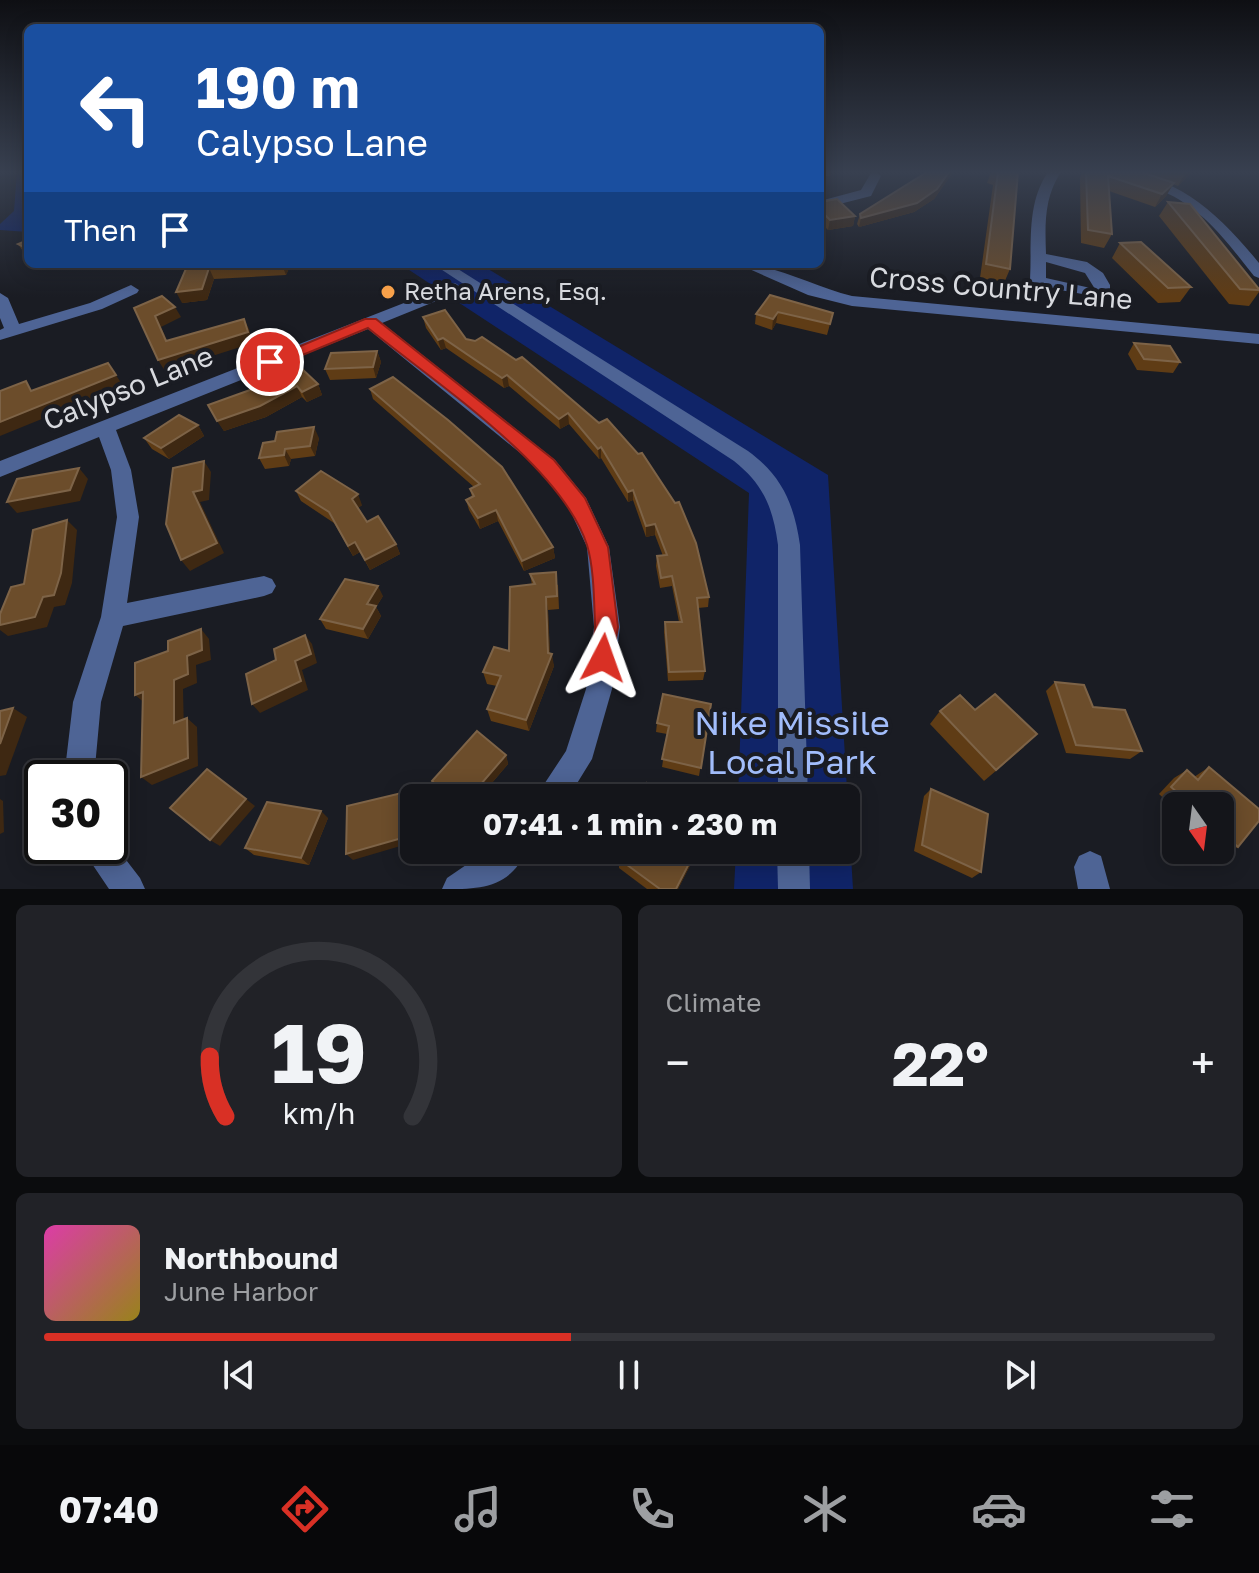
<!DOCTYPE html>
<html lang="en">
<head>
<meta charset="utf-8">
<style>
	:root { --surface:#14151a; --page:#212227; --text:#f1f3f6; --muted:#9d9fa2; --line:#333439; --accent:#d93025 }
	body { margin:0; font-family:"Golos Text",sans-serif; background:var(--page); color:var(--text); height:100vh; display:flex; flex-direction:column; font-size:30px; white-space:nowrap }
	* { box-sizing:border-box; margin:0 }
	p { font-size:26px; color:var(--muted) }
	.icon { flex:none; width:44px; height:44px; fill:none; stroke:currentColor; stroke-width:2; stroke-linecap:round; stroke-linejoin:round }
	.map { position:relative; height:889px; overflow:hidden }
	.side { display:flex; flex-direction:column; gap:16px; padding:16px; background:#0b0c0e; flex:1 }
	.side>* { flex:none }
	.hud { position:absolute; left:24px; top:24px; width:800px; height:244px; border-radius:12px; box-shadow:0 4px 20px #0003,0 0 0 2px var(--line); background:#1a4fa0; color:#fff; overflow:hidden }
	.needle { width:52px; rotate:166deg }
	.fabs { position:absolute; left:1162px; top:792px; display:grid; gap:16px }
	.fabs a { display:grid; place-items:center; width:72px; height:72px; border-radius:12px; background:var(--surface); box-shadow:0 4px 20px #0003,0 0 0 2px var(--line); font-size:40px }
	.speed { position:absolute; left:24px; top:760px; display:flex; gap:16px; font-size:40px; font-weight:700; text-align:center }
	.speed>* { display:grid; place-content:center; width:104px; height:104px; border-radius:50%; background:var(--surface); box-shadow:0 4px 20px #0003,0 0 0 2px var(--line); line-height:1 }
	.speed .limit { border:4px solid #111; border-radius:12px; background:#fff; color:#111 }
	.pin { position:absolute; display:grid; place-items:center; width:68px; height:68px; color:#fff; margin:-34px; border:4px solid #fff; border-radius:50%; box-shadow:0 2px 8px #0007 }
	.me { position:absolute; width:88px; margin:-44px; rotate:4deg; stroke-linejoin:round; filter:drop-shadow(0 0 6px #0008) }
	.turn { display:flex; align-items:center; gap:28px; height:168px; padding:0 40px; font-size:36px }
	.turn .icon { width:104px; height:104px; stroke-width:2.5 }
	.turn b { display:block; font-size:56px; line-height:68px }
	.then { display:flex; align-items:center; height:76px; padding:0 40px; background:#0003; gap:16px; font-size:30px }
	.big { font-size:60px; font-weight:700; line-height:1.1 }
	.side .card { flex:1; display:flex; flex-direction:column; justify-content:center; gap:12px; min-width:0; padding:0 28px; border-radius:12px; background:var(--page) }
	.side .dial { align-items:center; gap:0 }
	.dial svg { height:208px; overflow:visible; fill:none; stroke:var(--line); stroke-width:7; stroke-linecap:round; text-anchor:middle }
	.dial text { fill:var(--text); stroke:none }
	.song { display:flex; align-items:center; gap:24px }
	.cover { width:96px; height:96px; border-radius:12px; background:linear-gradient(135deg,hsl(320 70% 55%),hsl(50 70% 35%)) }
	.played { height:8px; border-radius:4px; background:linear-gradient(90deg,var(--accent) 45%,var(--line) 45%) }
	.keys { display:flex; justify-content:space-around; direction:ltr }
	.heat { display:flex; justify-content:space-between; align-items:center; font-size:44px; direction:ltr }
	.side .tiles { flex:1; display:grid; gap:16px; grid-template-columns:1fr 1fr }
	.card:last-child { grid-column:span 2 }
	.trip { position:absolute; left:400px; top:784px; width:460px; height:80px; border-radius:12px; background:var(--surface); box-shadow:0 4px 20px #0003,0 0 0 2px var(--line); font-weight:700; line-height:80px; text-align:center }
	.tabs { display:flex; height:128px; justify-content:space-around; align-items:center; background:#08080a; color:var(--muted) }
	.tabs .icon { width:56px; height:56px }
	.tabs .active { color:var(--accent) }
	.tabs b { font-size:36px; color:var(--text) }
	.map>svg:first-child { display:block }
	.green { fill:#102468 }
	.lines { fill:none; stroke-linecap:round; stroke-linejoin:round }
	.minor { fill:#4e6495; fill-rule:evenodd }
	.wall { fill:#5f3c15 }
	.shaded-wall { fill:#3e2812 }
	.building { fill:#6c4d2b; stroke:#7d6347; stroke-width:2 }
	.route { fill:#d93025; stroke:#8d1f18; stroke-width:2 }
	.poi-dot { fill:#f8a14a; stroke:#1a1c23; stroke-width:3 }
	.labels { text-anchor:middle; stroke-width:8; stroke-linejoin:round; paint-order:stroke }
	.far-poi-label { font-size:24px; fill:#d8dadf; stroke:#1a1c23; text-anchor:start }
	.street-label { font-size:28px; fill:#d8dadf; stroke:#1a1c23 }
	.near-park-label { font-size:34px; fill:#a2bdfb; stroke:#1a1c23 }
</style>
</head>
<body>
<div class="map">
<svg width="1259" height="889" viewBox="0 0 1259 889">
	<rect width="100%" height="100%" fill="#1a1c23"/>
	<g class="green">
		<path d="M 17,172 L 28,172 L 28,232 L 0,230 L 0,224 L 14,211 Z"/>
		<path d="M 400,264 L 480,264 L 828,475 L 853,889 L 734,889 L 736,850 L 846,850 L 846,798 L 738,798 L 749,493 Z"/>
	</g>
	<g class="lines">
		<g class="minor">
			<path d="M 876,172 L 881,176 L 871,196 L 820,209 L 820,201 L 861,190 L 871,173 Z"/>
			<path d="M 1048,172 L 1061,172 C 1044,197 1045,225 1046,254 L 1087,262 L 1103,273 L 1110,285 L 1110,299 L 1038,286 L 1030,281 C 1032,244 1026,204 1048,172 ZM 1046,262 L 1085,273 L 1095,289 L 1046,278 Z"/>
			<path d="M 1109,172 C 1176,172 1219,214 1259,263 L 1259,278 L 1254,276 C 1227,242 1203,208 1162,191 C 1145,184 1124,182 1109,172 Z"/>
			<path d="M 433,264 L 450,264 L 748,451 C 782,476 794,504 800,545 L 808,798 L 778,798 L 778,545 C 773,508 764,485 734,461 Z"/>
			<path d="M 506,264 L 525,264 L 517,269 L 507,269 Z"/>
			<path d="M 738,264 C 776,264 814,287 852,296 L 1259,334 L 1259,344 L 852,306 L 808,295 Z"/>
			<path d="M 455,283 L 463,288 L 461,291 L 382,323 L 555,460 L 586,498 L 609,547 L 620,627 L 612,689 L 592,759 L 568,798 L 535,798 L 566,751 L 586,689 L 594,627 L 587,547 L 569,508 L 541,470 L 368,329 L 116,430 L 131,470 L 139,517 L 127,603 L 264,576 L 272,579 L 276,586 L 272,593 L 264,596 L 123,626 L 101,702 L 94,778 L 64,778 L 73,702 L 101,617 L 117,517 L 111,470 L 99,437 L 0,477 L 0,461 Z"/>
			<path d="M 131,285 L 139,290 L 137,293 L 102,309 L 0,340 L 0,330 L 4,328 L 0,318 L 0,293 L 8,298 L 19,324 L 90,303 Z"/>
			<path d="M 110,839 L 140,878 L 145,889 L 109,889 L 80,846 L 110,846 Z"/>
			<path d="M 488,850 L 527,850 C 509,889 480,889 442,889 L 447,878 Z"/>
			<path d="M 777,850 L 809,850 L 810,889 L 778,889 Z"/>
			<path d="M 1090,851 L 1101,856 L 1110,889 L 1078,889 L 1074,867 L 1079,856 Z"/>
		</g>
	</g>
	<g class="wall">
		<path d="M 820,172 L 831,172 L 830,176 L 820,175 Z"/>
		<path d="M 927,172 L 953,172 L 934,199 L 914,212 L 859,227 L 857,224 L 860,214 Z"/>
		<path d="M 991,172 L 1018,172 L 1010,269 L 1004,283 L 980,278 L 993,185 L 987,183 Z"/>
		<path d="M 1082,172 L 1191,172 L 1178,186 L 1173,184 L 1166,196 L 1155,207 L 1109,191 L 1112,234 L 1104,248 L 1081,243 L 1080,178 Z"/>
		<path d="M 820,198 L 820,202 L 855,216 L 853,226 L 828,230 L 820,222 Z"/>
		<path d="M 1168,202 L 1259,289 L 1259,292 L 1249,306 L 1229,304 L 1159,216 Z"/>
		<path d="M 28,240 L 28,256 L 25,254 L 18,244 Z"/>
		<path d="M 1120,243 L 1191,287 L 1180,302 L 1158,303 L 1112,258 Z"/>
		<path d="M 188,264 L 291,264 L 286,275 L 214,279 L 207,300 L 182,303 Z"/>
		<path d="M 770,295 L 833,313 L 827,335 L 776,323 L 772,330 L 755,324 L 756,314 Z"/>
		<path d="M 423,317 L 466,339 L 599,423 L 709,597 L 708,607 L 698,608 L 705,671 L 703,680 L 668,681 L 664,632 L 665,622 L 679,622 L 672,586 L 660,588 L 656,566 L 657,556 L 663,556 L 655,535 L 646,537 L 633,500 L 628,502 L 601,458 L 599,459 L 569,424 L 560,429 L 509,386 L 504,388 L 446,348 L 441,350 L 426,328 Z"/>
		<path d="M 1134,343 L 1180,362 L 1173,373 L 1137,370 L 1128,354 Z"/>
		<path d="M 377,351 L 381,362 L 376,378 L 330,380 L 325,369 Z"/>
		<path d="M 318,384 L 322,395 L 307,402 L 302,397 L 266,417 L 224,431 L 208,405 Z"/>
		<path d="M 370,389 L 553,547 L 555,558 L 524,571 L 498,521 L 480,529 L 469,510 L 466,500 L 472,497 L 470,489 L 474,487 L 373,399 Z"/>
		<path d="M 198,425 L 204,436 L 169,459 L 152,449 L 144,438 Z"/>
		<path d="M 319,438 L 315,456 L 291,459 L 289,466 L 265,469 L 259,458 Z"/>
		<path d="M 296,491 L 362,505 L 358,508 L 367,522 L 396,544 L 400,554 L 370,570 L 360,552 L 353,556 L 334,523 L 301,501 Z"/>
		<path d="M 530,574 L 558,585 L 559,609 L 548,610 L 550,654 L 554,666 L 529,731 L 491,721 L 487,709 L 497,686 L 487,684 L 483,672 L 509,651 L 532,585 Z"/>
		<path d="M 383,596 L 376,607 L 381,616 L 368,639 L 326,629 L 320,619 Z"/>
		<path d="M 1055,682 L 1093,707 L 1142,751 L 1130,759 L 1066,753 L 1046,691 Z"/>
		<path d="M 711,704 L 699,776 L 662,767 L 667,734 L 656,732 L 657,723 Z"/>
		<path d="M 975,710 L 1024,747 L 984,781 L 930,724 L 940,711 Z"/>
		<path d="M 506,755 L 508,764 L 479,798 L 446,798 L 437,789 L 432,781 Z"/>
		<path d="M 1209,767 L 1238,847 L 1223,854 L 1219,850 L 1220,806 L 1176,806 L 1176,810 L 1159,794 L 1174,778 L 1187,770 L 1194,777 Z"/>
		<path d="M 931,789 L 981,872 L 972,878 L 914,851 L 924,796 Z"/>
		<path d="M 328,818 L 309,865 L 254,855 L 245,848 Z"/>
		<path d="M 624,850 L 698,850 L 678,889 L 647,889 L 619,868 L 619,859 Z"/>
	</g>
	<g class="shaded-wall">
		<path d="M 949,172 L 953,172 L 934,199 L 914,212 L 859,227 L 861,218 Z"/>
		<path d="M 1191,172 L 1189,175 L 1178,186 L 1185,173 Z"/>
		<path d="M 1174,183 L 1166,196 L 1155,207 L 1162,194 Z"/>
		<path d="M 825,188 L 823,197 L 820,198 L 820,190 Z"/>
		<path d="M 855,216 L 853,226 L 828,230 L 830,220 Z"/>
		<path d="M 282,264 L 291,264 L 286,275 L 282,265 Z"/>
		<path d="M 209,268 L 214,279 L 207,300 L 182,303 L 176,292 Z"/>
		<path d="M 175,307 L 181,317 L 161,327 L 172,351 L 155,316 Z"/>
		<path d="M 778,312 L 776,323 L 772,330 L 773,319 Z"/>
		<path d="M 244,319 L 249,329 L 253,343 L 165,371 L 158,360 Z"/>
		<path d="M 443,338 L 446,348 L 441,350 L 438,340 Z"/>
		<path d="M 377,351 L 381,362 L 376,378 L 373,367 Z"/>
		<path d="M 116,375 L 123,386 L 0,436 L 0,422 Z"/>
		<path d="M 507,375 L 509,386 L 504,388 L 502,378 Z"/>
		<path d="M 318,384 L 322,395 L 307,402 L 302,392 Z"/>
		<path d="M 297,386 L 302,397 L 266,417 L 224,431 L 217,421 Z"/>
		<path d="M 568,413 L 569,424 L 560,429 L 559,419 Z"/>
		<path d="M 198,425 L 204,436 L 169,459 L 161,448 Z"/>
		<path d="M 314,427 L 319,438 L 315,456 L 310,446 Z"/>
		<path d="M 601,447 L 601,458 L 599,459 L 598,449 Z"/>
		<path d="M 285,449 L 291,459 L 289,466 L 284,455 Z"/>
		<path d="M 204,461 L 211,472 L 209,500 L 200,502 L 224,553 L 190,571 L 181,560 L 193,492 Z"/>
		<path d="M 79,468 L 88,479 L 80,501 L 17,513 L 7,502 Z"/>
		<path d="M 633,490 L 633,500 L 628,502 L 628,492 Z"/>
		<path d="M 358,494 L 362,505 L 357,509 L 352,499 Z"/>
		<path d="M 496,510 L 498,521 L 480,529 L 478,518 Z"/>
		<path d="M 67,520 L 77,530 L 72,583 L 65,605 L 54,607 L 47,627 L 8,636 L 0,630 L 0,625 Z"/>
		<path d="M 655,524 L 655,535 L 646,537 L 646,526 Z"/>
		<path d="M 355,542 L 360,552 L 353,556 L 348,546 Z"/>
		<path d="M 396,544 L 400,554 L 370,570 L 365,560 Z"/>
		<path d="M 553,547 L 555,558 L 524,571 L 522,561 Z"/>
		<path d="M 378,586 L 383,596 L 376,607 L 381,616 L 368,639 L 363,629 L 367,604 Z"/>
		<path d="M 546,597 L 548,610 L 550,659 L 552,654 L 554,666 L 529,731 L 526,720 L 548,653 Z"/>
		<path d="M 201,629 L 209,639 L 211,660 L 196,665 L 197,683 L 183,689 L 184,732 L 174,723 L 174,680 Z"/>
		<path d="M 305,635 L 312,644 L 317,663 L 302,670 L 308,690 L 260,713 L 252,704 Z"/>
		<path d="M 143,692 L 146,704 L 135,695 Z"/>
		<path d="M 13,708 L 27,717 L 6,775 L 0,776 L 0,744 Z"/>
		<path d="M 187,718 L 197,727 L 198,766 L 152,785 L 141,777 Z"/>
		<path d="M 506,755 L 508,764 L 479,798 L 469,798 Z"/>
		<path d="M 406,792 L 412,800 L 414,842 L 353,860 L 346,854 Z"/>
		<path d="M 0,799 L 3,801 L 4,832 L 0,834 Z"/>
		<path d="M 246,799 L 255,806 L 220,846 L 210,840 Z"/>
		<path d="M 321,811 L 328,818 L 309,865 L 301,858 Z"/>
		<path d="M 696,850 L 698,850 L 697,852 L 678,889 L 676,889 Z"/>
	</g>
	<g class="building">
		<path d="M 927,172 L 949,172 L 937,189 L 917,203 L 861,218 L 860,214 Z"/>
		<path d="M 998,172 L 1018,172 L 1010,269 L 986,264 Z"/>
		<path d="M 1086,172 L 1141,172 L 1174,183 L 1162,194 L 1108,176 L 1112,234 L 1088,230 Z"/>
		<path d="M 820,198 L 820,202 L 837,199 L 855,216 L 830,220 L 820,210 Z"/>
		<path d="M 1168,202 L 1190,204 L 1259,289 L 1259,290 L 1240,289 Z"/>
		<path d="M 28,240 L 28,249 L 18,244 Z"/>
		<path d="M 1141,242 L 1191,287 L 1168,288 L 1120,243 Z"/>
		<path d="M 188,264 L 282,264 L 209,268 L 202,289 L 176,292 Z"/>
		<path d="M 770,295 L 833,313 L 830,324 L 778,312 L 773,319 L 756,314 Z"/>
		<path d="M 162,296 L 175,307 L 155,316 L 166,341 L 244,319 L 248,332 L 158,360 L 134,308 Z"/>
		<path d="M 445,310 L 466,339 L 475,341 L 482,337 L 516,360 L 522,357 L 599,423 L 607,419 L 638,454 L 642,453 L 675,503 L 679,502 L 696,543 L 709,597 L 697,598 L 705,671 L 669,672 L 665,622 L 682,622 L 672,576 L 661,578 L 657,556 L 667,555 L 655,524 L 646,526 L 633,490 L 628,492 L 601,447 L 598,449 L 568,413 L 559,419 L 507,375 L 502,378 L 443,338 L 438,340 L 423,317 Z"/>
		<path d="M 1134,343 L 1170,346 L 1180,362 L 1144,359 Z"/>
		<path d="M 377,351 L 373,367 L 325,369 L 331,353 Z"/>
		<path d="M 108,363 L 116,375 L 0,422 L 0,391 L 26,381 L 31,391 Z"/>
		<path d="M 300,367 L 318,384 L 302,392 L 297,386 L 260,406 L 217,421 L 208,405 L 250,390 Z"/>
		<path d="M 393,377 L 448,420 L 502,467 L 553,547 L 522,561 L 496,510 L 478,518 L 466,500 L 474,496 L 470,489 L 480,484 L 370,389 Z"/>
		<path d="M 179,415 L 198,425 L 161,448 L 144,438 Z"/>
		<path d="M 314,427 L 310,446 L 285,449 L 284,455 L 259,458 L 263,443 L 275,441 L 277,432 Z"/>
		<path d="M 204,461 L 202,490 L 193,492 L 217,543 L 181,560 L 166,524 L 173,468 Z"/>
		<path d="M 79,468 L 70,490 L 7,502 L 17,479 Z"/>
		<path d="M 321,471 L 358,494 L 352,499 L 367,522 L 378,516 L 396,544 L 365,560 L 355,542 L 348,546 L 329,512 L 296,491 Z"/>
		<path d="M 67,520 L 61,573 L 54,595 L 43,597 L 35,617 L 0,625 L 0,614 L 11,587 L 24,584 L 33,530 Z"/>
		<path d="M 556,572 L 557,596 L 546,597 L 548,653 L 552,654 L 526,720 L 487,709 L 501,676 L 483,672 L 494,647 L 509,651 L 510,587 L 535,584 L 530,574 Z"/>
		<path d="M 345,579 L 378,586 L 367,604 L 376,606 L 363,629 L 320,619 Z"/>
		<path d="M 201,629 L 202,650 L 187,656 L 188,674 L 174,680 L 174,723 L 187,718 L 188,758 L 141,777 L 143,692 L 135,695 L 135,663 L 168,651 L 168,641 Z"/>
		<path d="M 305,635 L 311,654 L 295,661 L 301,681 L 252,704 L 246,674 L 276,660 L 274,649 Z"/>
		<path d="M 1055,682 L 1084,685 L 1093,707 L 1125,710 L 1142,751 L 1076,745 Z"/>
		<path d="M 663,694 L 711,704 L 701,768 L 662,759 L 669,726 L 657,723 Z"/>
		<path d="M 995,694 L 1037,734 L 996,770 L 940,711 L 960,695 L 975,710 Z"/>
		<path d="M 13,708 L 0,744 L 0,711 Z"/>
		<path d="M 477,731 L 506,755 L 469,798 L 450,798 L 432,781 Z"/>
		<path d="M 1209,767 L 1259,809 L 1259,821 L 1238,847 L 1220,831 L 1220,806 L 1193,806 L 1171,787 L 1187,770 L 1198,780 Z"/>
		<path d="M 207,769 L 246,799 L 210,840 L 170,808 Z"/>
		<path d="M 647,783 L 669,798 L 638,798 Z"/>
		<path d="M 931,789 L 988,814 L 981,872 L 922,845 Z"/>
		<path d="M 406,792 L 409,836 L 346,854 L 347,806 Z"/>
		<path d="M 267,802 L 321,811 L 301,858 L 245,848 Z"/>
		<path d="M 624,850 L 696,850 L 676,889 L 660,889 L 619,859 Z"/>
	</g>
	<linearGradient id="sky" x2="0" y2="1"><stop stop-color="#0e0f13"/><stop offset="0.58" stop-color="#384050"/><stop offset="1" stop-color="#384050" stop-opacity="0"/></linearGradient>
	<rect width="1259" height="297" fill="url(#sky)"/>
	<path class="route" d="M 365,319 L 376,319 L 554,460 L 585,498 L 608,547 L 618,627 L 611,666 L 603,669 L 594,666 C 588,652 596,638 595,624 C 594,600 594,568 587,545 C 561,465 434,382 368,328 L 276,366 L 264,366 L 262,362 Z"/>
	<circle class="poi-dot" cx="388" cy="292" r="8"/>
	<g class="labels">
		<g class="far-poi-label">
			<text x="404" y="300">Retha Arens, Esq.</text>
		</g>
		<g class="street-label">
			<text transform="translate(1001 288) rotate(5)" y="10">Cross Country Lane</text>
			<text transform="translate(128 388) rotate(-22)" y="10">Calypso Lane</text>
		</g>
		<g class="near-park-label">
			<text x="792" y="735">Nike Missile<tspan x="792" dy="39">Local Park</tspan></text>
		</g>
	</g>
</svg>
<div class="fabs">
<a><svg class="needle" viewBox="-14 -14 28 28"><path d="M0-13l5 13h-10z" fill="#e53935"/><path d="M0 13l5-13h-10z" fill="#9d9fa2"/></svg></a>
</div>
<div class="speed"><div class="limit">30</div></div>
<div class="pin" style="left:270px;top:362px;background:#d93025"><svg class="icon" aria-label="arrive" viewBox="0 0 24 24"><path d="M6 21V4h12l-3 4 3 4H6"/></svg></div>
<svg class="me" style="left:603px;top:658px" viewBox="-20 -20 40 40"><path d="M0-17L14 15 0 8-14 15z" fill="#d93025" stroke="#fff" stroke-width="4"/></svg>
<div class="trip">07:41 · 1 min · 230 m</div>
<div class="hud">
<div class="turn"><svg class="icon" aria-label="left" viewBox="0 0 24 24"><path d="M17 20v-9H6M10 6l-5 5 5 5"/></svg><div><b>190 m</b>Calypso Lane</div></div>
<div class="then">Then<svg class="icon" aria-label="arrive" viewBox="0 0 24 24"><path d="M6 21V4h12l-3 4 3 4H6"/></svg></div>
</div>
</div>
<section class="side">
<div class="tiles">
<div class="card dial"><svg viewBox="0 0 100 80">
<path d="M14 69A42 42 0 1 1 86 69"/>
<path d="M14 69A42 42 0 0 1 8 46" stroke="#d93025"/>
<text x="50" y="56" font-size="32" font-weight="700">19</text>
<text x="50" y="72" font-size="11">km/h</text>
</svg></div>
<div class="card"><p>Climate</p>
<div class="heat"><a>−</a><b class="big">22°</b><a>+</a></div>
</div>
<div class="card">
<div class="song"><i class="cover"></i><div><b>Northbound</b><p>June Harbor</p></div></div>
<div class="played"></div>
<div class="keys"><svg class="icon" aria-label="previous" viewBox="0 0 24 24"><path d="M18 5L8 12l10 7zM5 5v14"/></svg><svg class="icon" aria-label="pause" viewBox="0 0 24 24"><path d="M8 5v14M16 5v14"/></svg><svg class="icon" aria-label="next" viewBox="0 0 24 24"><path d="M6 5l10 7-10 7zM19 5v14"/></svg></div>
</div>
</div>
</section>
<nav class="tabs">
<b>07:40</b>
<svg class="icon active" aria-label="directions" viewBox="0 0 24 24"><path d="M12 3l9 9-9 9-9-9zM9 14v-3h6M13 9l2 2-2 2"/></svg>
<svg class="icon" aria-label="music" viewBox="0 0 24 24"><path d="M9 18V5l10-2v13"/><circle cx="6" cy="18" r="3"/><circle cx="16" cy="16" r="3"/></svg>
<svg class="icon" aria-label="phone" viewBox="0 0 24 24"><path d="M5 4h4l2 5-3 2q2 4 5 5l2-3 5 2v4C11 20 4 13 5 4z"/></svg>
<svg class="icon" aria-label="climate" viewBox="0 0 24 24"><path d="M12 3v18M4 7l16 10M4 17L20 7"/></svg>
<svg class="icon" aria-label="car" viewBox="0 0 24 24"><path d="M5 17H2v-5l4-1 3-4h7l3 4 3 1v5h-3M9 17h6M6 11h13"/><circle cx="7" cy="17" r="2"/><circle cx="17" cy="17" r="2"/></svg>
<svg class="icon" aria-label="filters" viewBox="0 0 24 24"><path d="M4 7h16M4 17h16"/><circle cx="9" cy="7" r="2"/><circle cx="15" cy="17" r="2"/></svg>
</nav>
</body>
</html>
